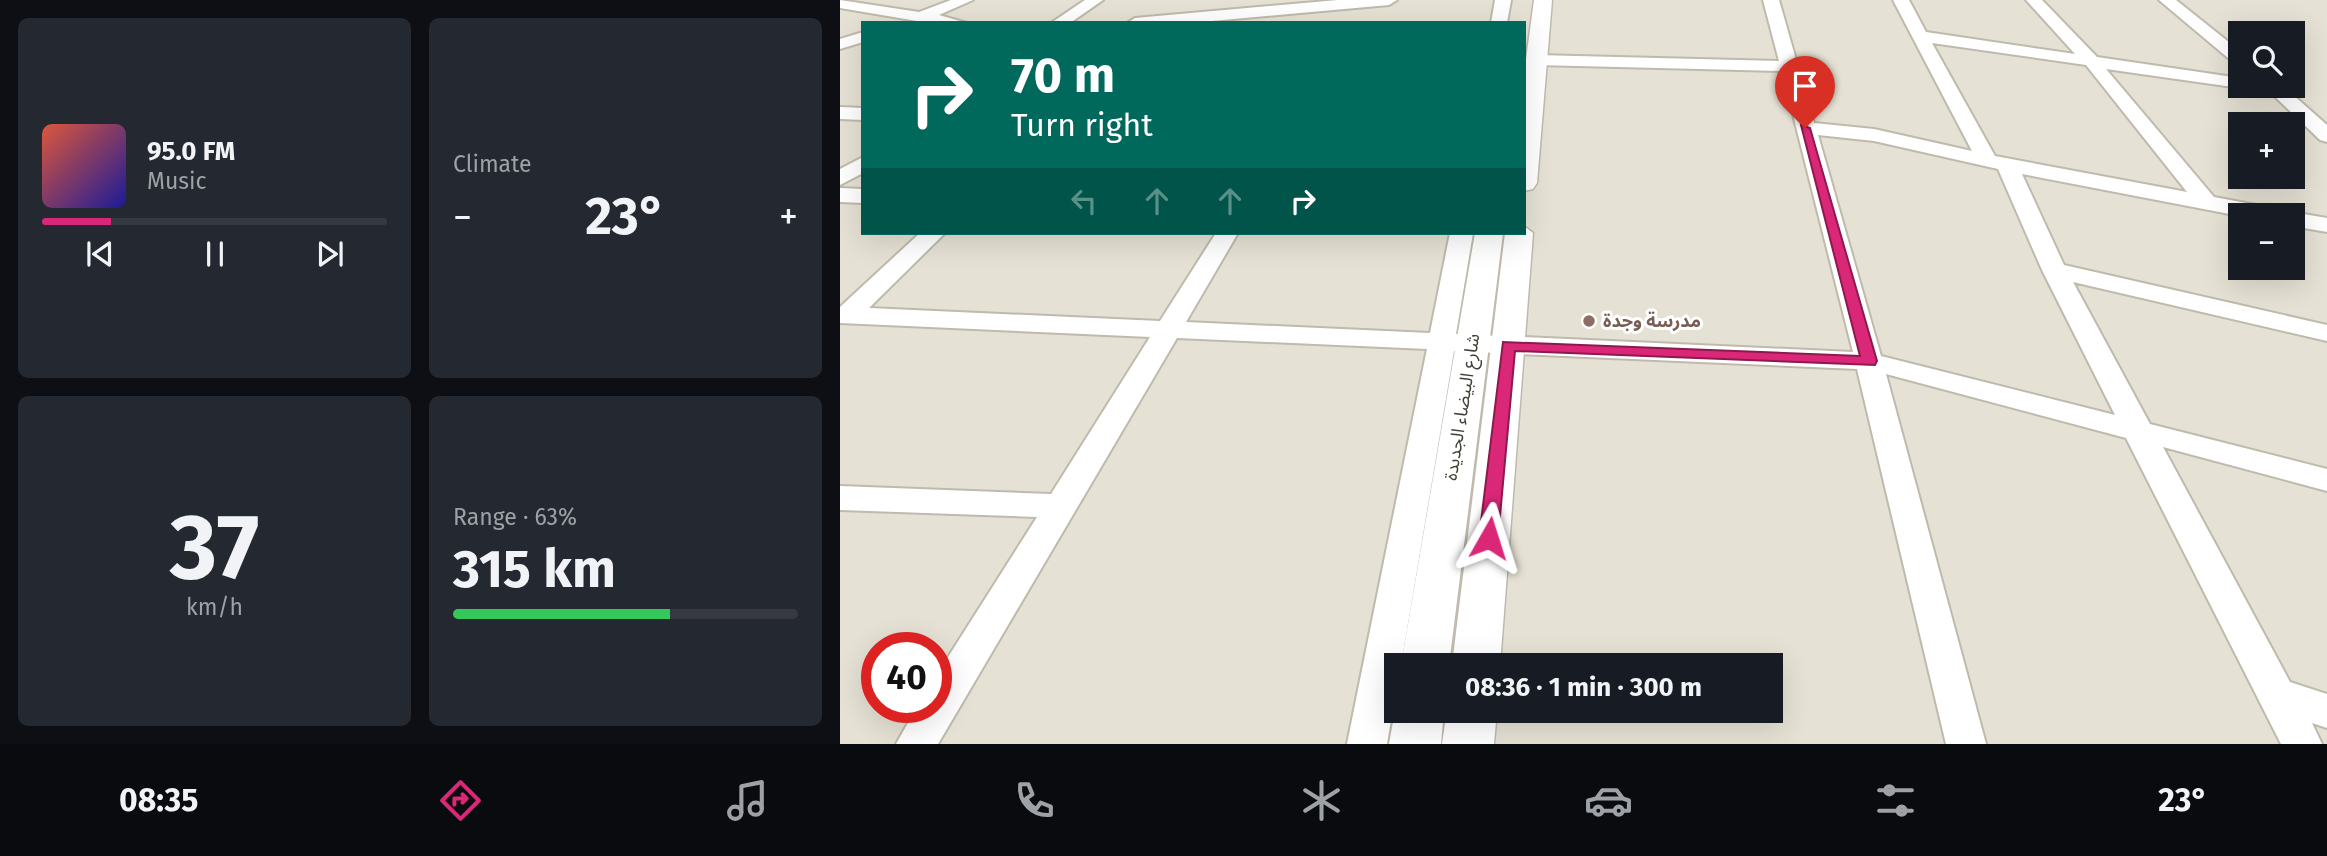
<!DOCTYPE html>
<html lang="en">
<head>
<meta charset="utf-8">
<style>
	:root { --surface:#171b24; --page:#242831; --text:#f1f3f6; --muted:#9ea1a6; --line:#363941; --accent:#db2777 }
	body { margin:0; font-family:"Fira Sans","Noto Sans Arabic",sans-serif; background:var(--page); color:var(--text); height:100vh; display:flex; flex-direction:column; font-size:26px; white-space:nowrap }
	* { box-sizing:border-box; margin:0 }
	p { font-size:23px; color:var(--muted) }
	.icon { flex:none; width:38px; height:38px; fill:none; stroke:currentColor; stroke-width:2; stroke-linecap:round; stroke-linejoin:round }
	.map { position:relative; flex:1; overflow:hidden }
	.sheet { display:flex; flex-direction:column; gap:18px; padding:18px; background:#0d0f14; width:840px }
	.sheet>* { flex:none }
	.banner { position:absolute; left:21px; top:21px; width:665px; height:214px; border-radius:0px; box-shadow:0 7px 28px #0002; background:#00695c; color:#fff; overflow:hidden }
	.controls { position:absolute; left:1388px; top:21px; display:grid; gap:14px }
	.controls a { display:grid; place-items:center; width:77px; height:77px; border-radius:0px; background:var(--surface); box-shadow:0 7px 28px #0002; font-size:35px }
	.speed { position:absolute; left:21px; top:632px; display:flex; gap:14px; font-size:35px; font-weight:700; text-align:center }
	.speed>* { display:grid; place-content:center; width:91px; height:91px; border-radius:50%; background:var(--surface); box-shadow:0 7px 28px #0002; line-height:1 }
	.speed .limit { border:10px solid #d22; background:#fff; color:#111 }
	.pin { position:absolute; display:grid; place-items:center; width:60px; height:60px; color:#fff; margin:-72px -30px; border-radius:50% 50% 50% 0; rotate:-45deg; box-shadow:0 0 7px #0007 }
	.pin .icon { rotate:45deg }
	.me { position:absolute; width:77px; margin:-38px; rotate:6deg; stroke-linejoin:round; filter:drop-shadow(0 0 5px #0008) }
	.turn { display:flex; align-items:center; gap:24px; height:147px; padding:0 35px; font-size:32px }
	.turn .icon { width:91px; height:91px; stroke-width:2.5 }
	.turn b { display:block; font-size:49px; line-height:60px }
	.lanes { display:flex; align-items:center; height:66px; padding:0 35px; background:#0003; justify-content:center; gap:35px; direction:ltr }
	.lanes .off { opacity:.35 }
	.big { font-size:52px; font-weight:700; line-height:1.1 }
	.sheet .tile { flex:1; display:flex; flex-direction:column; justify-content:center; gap:10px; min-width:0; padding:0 24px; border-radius:10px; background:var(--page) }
	.sheet .dial { align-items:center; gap:0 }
	.dial b { font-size:91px; line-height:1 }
	.song { display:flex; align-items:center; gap:21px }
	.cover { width:84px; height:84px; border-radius:10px; background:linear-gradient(135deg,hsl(10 70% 55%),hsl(240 70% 35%)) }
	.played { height:7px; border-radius:4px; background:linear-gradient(90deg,var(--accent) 20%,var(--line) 20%) }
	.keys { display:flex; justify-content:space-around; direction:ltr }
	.heat { display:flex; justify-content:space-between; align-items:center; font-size:38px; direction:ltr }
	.charge { height:10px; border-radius:5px; background:linear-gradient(90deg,#34c759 63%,var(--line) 0) }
	.sheet .tiles { flex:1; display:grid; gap:18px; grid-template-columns:repeat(2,1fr) }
	.trip { position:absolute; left:544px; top:653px; width:399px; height:70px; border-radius:0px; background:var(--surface); box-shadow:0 7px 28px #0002; font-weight:700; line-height:70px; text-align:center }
	.dock { display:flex; height:112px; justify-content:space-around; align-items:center; background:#090b0e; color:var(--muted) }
	.dock .icon { width:49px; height:49px }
	.dock .current { color:var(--accent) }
	.dock b { font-size:32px; color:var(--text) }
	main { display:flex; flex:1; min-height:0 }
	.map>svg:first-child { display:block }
	.residential { fill:#e5e1d4; fill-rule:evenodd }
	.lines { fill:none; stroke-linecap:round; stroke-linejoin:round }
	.minor-casing { stroke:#bfbaab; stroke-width:4 }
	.tertiary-casing { stroke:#bfbaab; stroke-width:3 }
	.minor { fill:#fff; fill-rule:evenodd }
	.tertiary { fill:#fff; fill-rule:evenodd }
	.route { fill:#db2777; stroke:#8e194d; stroke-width:2 }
	.education-dot { fill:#8d6e63; stroke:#fff; stroke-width:2.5 }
	.labels { text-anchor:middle; stroke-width:6; stroke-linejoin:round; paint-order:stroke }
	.education-label { font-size:18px; font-weight:bold; fill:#785e54; stroke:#fff; text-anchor:start }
	.street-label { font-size:18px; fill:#433f35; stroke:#fff }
</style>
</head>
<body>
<main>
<section class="sheet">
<div class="tiles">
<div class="tile">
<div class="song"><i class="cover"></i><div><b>95.0 FM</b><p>Music</p></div></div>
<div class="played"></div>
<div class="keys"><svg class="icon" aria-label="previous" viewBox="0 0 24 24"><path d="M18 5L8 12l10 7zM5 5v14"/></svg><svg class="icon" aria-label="pause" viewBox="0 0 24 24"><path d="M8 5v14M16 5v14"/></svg><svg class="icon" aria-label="next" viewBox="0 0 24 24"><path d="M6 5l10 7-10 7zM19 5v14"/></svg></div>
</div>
<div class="tile"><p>Climate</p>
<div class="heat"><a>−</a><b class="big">23°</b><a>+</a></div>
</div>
<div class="tile dial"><b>37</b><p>km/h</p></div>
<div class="tile"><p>Range · 63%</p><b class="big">315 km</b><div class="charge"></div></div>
</div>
</section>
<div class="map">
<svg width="1487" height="744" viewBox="0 0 1487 744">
	<rect width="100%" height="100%" fill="#f1eee5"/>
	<path class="residential" d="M 0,0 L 1487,0 L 1487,744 L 0,744 ZM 23,23 L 684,23 L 684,233 L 23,233 ZM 1400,33 L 1452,33 L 1452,86 L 1400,86 ZM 1400,124 L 1452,124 L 1452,177 L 1400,177 ZM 1400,215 L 1452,215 L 1452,268 L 1400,268 ZM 37,648 L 96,648 L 96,707 L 37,707 ZM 556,665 L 931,665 L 931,710 L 556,710 Z"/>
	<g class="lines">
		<g class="minor-casing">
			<g id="minor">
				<path d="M 0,0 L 79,12 L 111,0 L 133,0 L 99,15 L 127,23 L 89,23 L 0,8 Z"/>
				<path d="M 245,0 L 263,0 L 230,23 L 211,23 Z"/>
				<path d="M 498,0 L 557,0 L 549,5 L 350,23 L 287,23 L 295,18 Z"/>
				<path d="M 655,0 L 671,0 L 667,23 L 651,23 Z"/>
				<path d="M 923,0 L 939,0 L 974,123 L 1034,129 L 1132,151 L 1053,0 L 1069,0 L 1086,32 L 1235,54 L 1186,0 L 1202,0 L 1257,57 L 1400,78 L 1400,86 L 1407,86 L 1400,88 L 1266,69 L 1374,197 L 1433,208 L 1444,214 L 1452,212 L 1487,218 L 1487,232 L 1452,226 L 1452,215 L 1400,216 L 1182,174 L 1224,265 L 1487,325 L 1487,341 L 1233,282 L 1310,424 L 1487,469 L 1487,491 L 1323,447 L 1450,682 L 1487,694 L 1487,728 L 1472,723 L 1482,744 L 1441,744 L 1286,438 L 1046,374 L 1146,744 L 1106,744 L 1017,369 L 614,351 L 561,665 L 556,665 L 556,690 L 547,744 L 507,744 L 587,349 L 337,338 L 98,744 L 56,744 L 77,707 L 96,707 L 96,676 L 197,517 L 0,510 L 0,486 L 211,494 L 310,337 L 0,323 L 0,307 L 80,233 L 105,233 L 29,308 L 320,321 L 376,233 L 398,233 L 346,322 L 590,333 L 610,233 L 633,233 L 616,334 L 1013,352 L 942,71 L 696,65 L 687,60 L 696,55 L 939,61 ZM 1092,43 L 1246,65 L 1347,192 L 1155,156 ZM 978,135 L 1034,141 L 1158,169 L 1202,270 L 1275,415 L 1041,356 Z"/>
				<path d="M 1319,0 L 1336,0 L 1400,51 L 1400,64 L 1394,63 Z"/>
				<path d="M 23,32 L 23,42 L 0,49 L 0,39 Z"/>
				<path d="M 1424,86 L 1443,86 L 1487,125 L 1487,142 L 1480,140 Z"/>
				<path d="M 0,107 L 23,108 L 23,120 L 0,119 Z"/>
				<path d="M 23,157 L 23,173 L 0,185 L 0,169 Z"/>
				<path d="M 0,188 L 23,189 L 23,203 L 0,202 Z"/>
			</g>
		</g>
		<g class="tertiary-casing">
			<g id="tertiary">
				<path d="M 694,0 L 712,0 L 697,183 L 693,189 L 684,191 L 684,74 Z"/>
				<path d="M 684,226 L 693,233 L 660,665 L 612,665 L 665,233 L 684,233 Z"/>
				<path d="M 635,233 L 663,233 L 609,665 L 561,665 Z"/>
				<path d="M 556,705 L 556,710 L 604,710 L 601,744 L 549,744 Z"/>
				<path d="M 607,710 L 657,710 L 654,744 L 602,744 Z"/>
			</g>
		</g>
		<use href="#minor" class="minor"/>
		<use href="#tertiary" class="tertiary"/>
	</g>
	<path class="route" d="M 961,125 L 970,128 L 1037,361 L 1035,365 L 675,351 L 658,538 L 656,543 L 642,543 L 639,538 L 663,342 L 1020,356 Z"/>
	<circle class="education-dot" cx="749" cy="321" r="7"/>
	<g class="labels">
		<g class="education-label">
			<text x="763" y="327">مدرسة وجدة</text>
		</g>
		<g class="street-label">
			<text transform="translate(622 407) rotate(-81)" y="6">شارع البيضاء الجديدة</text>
		</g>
	</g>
</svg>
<div class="controls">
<a><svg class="icon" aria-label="search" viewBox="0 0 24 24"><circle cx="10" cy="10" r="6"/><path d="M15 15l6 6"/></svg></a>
<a>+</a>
<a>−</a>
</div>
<div class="speed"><div class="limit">40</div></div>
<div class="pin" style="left:965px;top:128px;background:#d93025"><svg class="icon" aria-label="arrive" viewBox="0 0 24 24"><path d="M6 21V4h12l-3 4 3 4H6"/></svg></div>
<svg class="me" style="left:649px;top:538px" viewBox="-20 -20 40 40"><path d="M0-17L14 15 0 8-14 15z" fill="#db2777" stroke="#fff" stroke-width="4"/></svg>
<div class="trip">08:36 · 1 min · 300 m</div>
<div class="banner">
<div class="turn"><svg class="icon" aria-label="right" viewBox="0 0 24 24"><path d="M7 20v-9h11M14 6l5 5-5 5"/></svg><div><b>70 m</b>Turn right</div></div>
<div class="lanes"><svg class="icon off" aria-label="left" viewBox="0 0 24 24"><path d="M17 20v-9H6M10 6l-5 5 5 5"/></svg><svg class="icon off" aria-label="ahead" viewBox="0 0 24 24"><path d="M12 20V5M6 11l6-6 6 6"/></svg><svg class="icon off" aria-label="ahead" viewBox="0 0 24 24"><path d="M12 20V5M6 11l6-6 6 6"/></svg><svg class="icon" aria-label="right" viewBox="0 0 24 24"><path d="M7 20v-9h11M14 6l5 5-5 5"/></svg></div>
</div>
</div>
</main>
<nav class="dock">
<b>08:35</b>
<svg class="icon current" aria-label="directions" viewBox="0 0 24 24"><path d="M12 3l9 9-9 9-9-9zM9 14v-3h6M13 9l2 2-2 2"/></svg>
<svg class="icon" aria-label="music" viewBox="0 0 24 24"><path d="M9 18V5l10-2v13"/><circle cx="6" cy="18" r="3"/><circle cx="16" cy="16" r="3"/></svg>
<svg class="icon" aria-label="phone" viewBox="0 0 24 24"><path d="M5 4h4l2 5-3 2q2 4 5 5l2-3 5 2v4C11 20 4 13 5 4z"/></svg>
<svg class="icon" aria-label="climate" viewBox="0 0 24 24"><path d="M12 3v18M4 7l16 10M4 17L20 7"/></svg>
<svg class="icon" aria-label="car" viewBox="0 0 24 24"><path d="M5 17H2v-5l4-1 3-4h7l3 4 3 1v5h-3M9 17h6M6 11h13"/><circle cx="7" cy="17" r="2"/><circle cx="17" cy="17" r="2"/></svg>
<svg class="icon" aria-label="filters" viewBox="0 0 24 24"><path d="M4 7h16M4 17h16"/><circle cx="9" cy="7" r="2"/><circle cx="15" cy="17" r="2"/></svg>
<b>23°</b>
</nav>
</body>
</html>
